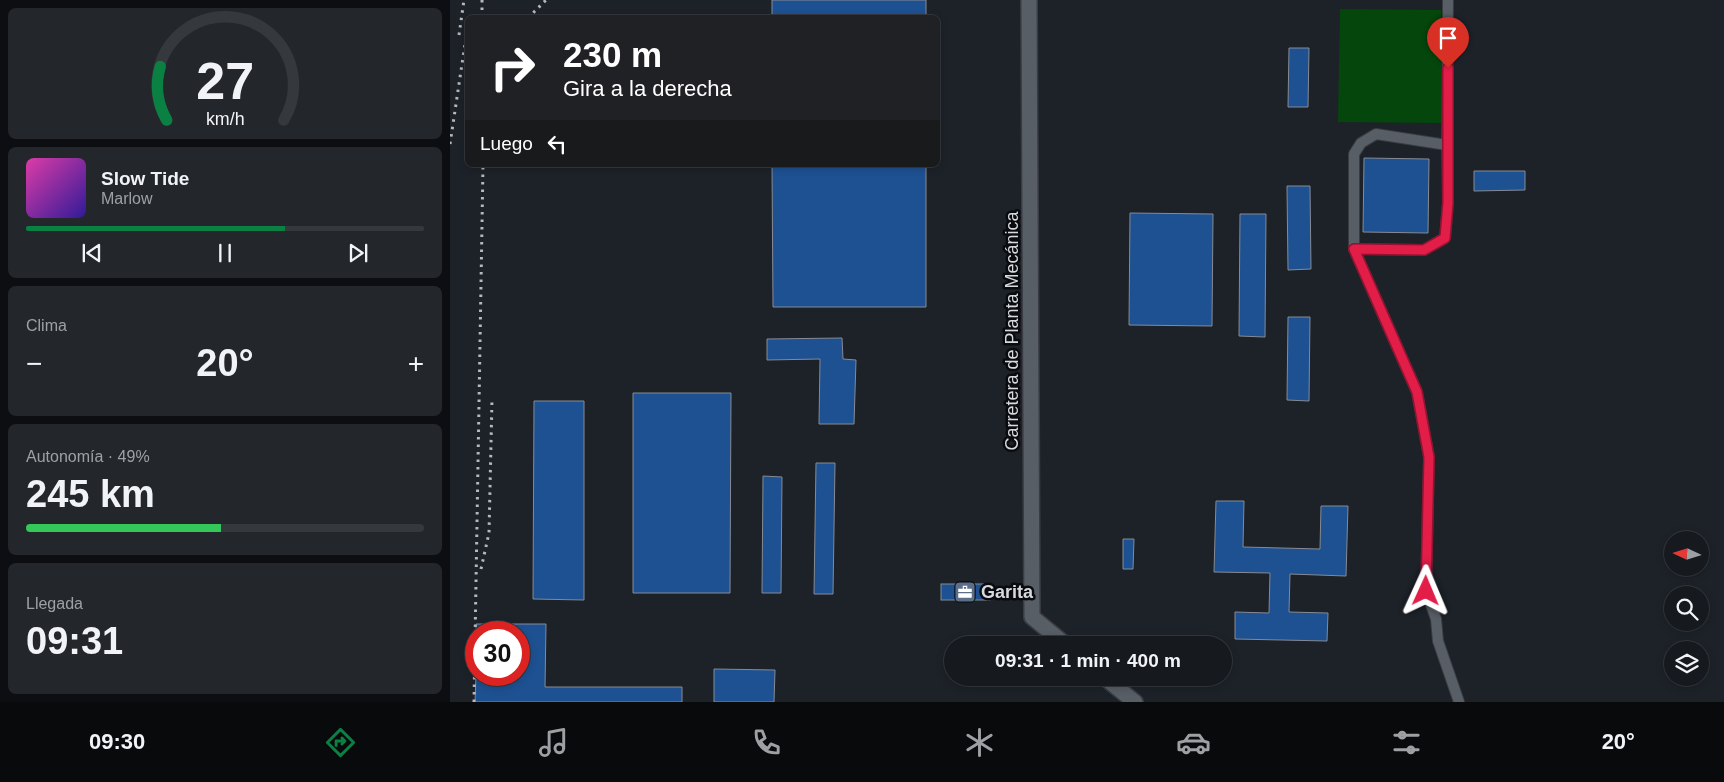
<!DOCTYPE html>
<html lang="es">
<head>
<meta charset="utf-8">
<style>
	:root { --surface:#161a1f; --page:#23272c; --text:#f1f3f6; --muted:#9ea1a4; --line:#35383d; --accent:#0b8043 }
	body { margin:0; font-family:Arial,sans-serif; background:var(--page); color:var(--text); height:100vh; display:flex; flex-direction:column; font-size:19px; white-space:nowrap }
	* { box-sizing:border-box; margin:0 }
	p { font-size:16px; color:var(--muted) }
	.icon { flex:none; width:28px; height:28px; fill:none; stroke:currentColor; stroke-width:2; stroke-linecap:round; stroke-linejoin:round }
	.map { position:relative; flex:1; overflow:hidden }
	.panel { display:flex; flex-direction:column; gap:8px; padding:8px; background:#0c0e11; width:450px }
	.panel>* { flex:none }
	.top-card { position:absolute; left:15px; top:15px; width:475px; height:152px; border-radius:8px; box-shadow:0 2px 8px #0003,0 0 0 1px var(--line); background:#202124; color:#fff; overflow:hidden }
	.needle { width:32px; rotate:274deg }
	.tools { position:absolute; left:1214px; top:531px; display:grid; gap:10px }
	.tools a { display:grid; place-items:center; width:45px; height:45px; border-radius:50%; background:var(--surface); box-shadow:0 2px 8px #0003,0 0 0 1px var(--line); font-size:25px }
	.speed { position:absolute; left:15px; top:621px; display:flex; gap:10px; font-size:25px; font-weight:700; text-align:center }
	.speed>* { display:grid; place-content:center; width:65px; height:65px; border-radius:50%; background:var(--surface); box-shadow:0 2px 8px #0003,0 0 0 1px var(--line); line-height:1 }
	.speed .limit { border:8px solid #d22; background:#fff; color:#111 }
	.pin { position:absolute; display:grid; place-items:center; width:42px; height:42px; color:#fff; margin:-51px -21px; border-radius:50% 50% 50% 0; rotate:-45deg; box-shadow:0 0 5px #0007 }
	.pin .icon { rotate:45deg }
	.me { position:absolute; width:55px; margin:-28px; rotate:1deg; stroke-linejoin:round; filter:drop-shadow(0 0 4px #0008) }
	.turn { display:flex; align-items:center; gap:18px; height:105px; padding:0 15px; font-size:22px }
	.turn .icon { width:65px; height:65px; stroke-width:2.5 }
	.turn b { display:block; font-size:35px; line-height:42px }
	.then { display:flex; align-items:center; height:48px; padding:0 15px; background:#0003; gap:10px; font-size:19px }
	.big { font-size:38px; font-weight:700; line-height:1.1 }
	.panel .tile { flex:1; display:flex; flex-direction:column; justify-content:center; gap:8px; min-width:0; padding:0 18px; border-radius:8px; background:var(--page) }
	.panel .dial { align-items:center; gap:0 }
	.dial svg { height:130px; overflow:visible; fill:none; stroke:var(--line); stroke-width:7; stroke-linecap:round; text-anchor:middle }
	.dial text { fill:var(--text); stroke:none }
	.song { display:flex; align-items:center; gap:15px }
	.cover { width:60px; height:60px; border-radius:8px; background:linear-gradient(135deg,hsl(320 70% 55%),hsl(250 70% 35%)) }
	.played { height:5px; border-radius:2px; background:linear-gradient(90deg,var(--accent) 65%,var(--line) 65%) }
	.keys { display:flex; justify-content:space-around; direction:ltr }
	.heat { display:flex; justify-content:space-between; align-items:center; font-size:28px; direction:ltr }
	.charge { height:8px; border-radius:4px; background:linear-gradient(90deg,#34c759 49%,var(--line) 0) }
	.trip { position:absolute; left:494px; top:636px; width:288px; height:50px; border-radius:25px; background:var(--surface); box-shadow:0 2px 8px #0003,0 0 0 1px var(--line); font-weight:700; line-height:50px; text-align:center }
	.dock { display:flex; height:80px; justify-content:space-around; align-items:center; background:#090a0c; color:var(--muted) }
	.dock .icon { width:35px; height:35px }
	.dock .current { color:var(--accent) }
	.dock b { font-size:22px; color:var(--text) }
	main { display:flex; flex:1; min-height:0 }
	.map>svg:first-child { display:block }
	.green { fill:#04460c }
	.building { fill:#1e5192; stroke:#858b93 }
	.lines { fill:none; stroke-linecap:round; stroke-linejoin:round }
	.street-casing { stroke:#393c42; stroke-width:12 }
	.secondary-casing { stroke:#393c42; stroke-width:18 }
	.street { stroke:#585e66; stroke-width:10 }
	.secondary { stroke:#585e66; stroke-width:15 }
	.rail { stroke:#b5b8bd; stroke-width:3; stroke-dasharray:2.5 5; stroke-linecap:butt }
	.route-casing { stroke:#92132f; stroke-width:12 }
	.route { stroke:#e11d48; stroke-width:9 }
	.labels { text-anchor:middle; stroke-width:5; stroke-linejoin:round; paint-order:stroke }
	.street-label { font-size:18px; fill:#d6d9de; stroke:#090b0e }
	.poi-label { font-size:18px; font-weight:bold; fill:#d6d9de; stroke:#090b0e; text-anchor:start }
</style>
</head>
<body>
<main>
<section class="panel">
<div class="tile dial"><svg viewBox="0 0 100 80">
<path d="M14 69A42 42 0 1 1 86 69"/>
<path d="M14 69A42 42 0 0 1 10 36" stroke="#0b8043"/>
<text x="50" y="56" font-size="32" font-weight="700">27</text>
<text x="50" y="72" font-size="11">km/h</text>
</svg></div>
<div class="tile">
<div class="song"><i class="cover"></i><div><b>Slow Tide</b><p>Marlow</p></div></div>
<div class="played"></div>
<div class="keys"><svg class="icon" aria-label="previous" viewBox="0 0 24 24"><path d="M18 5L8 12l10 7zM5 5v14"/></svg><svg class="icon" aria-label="pause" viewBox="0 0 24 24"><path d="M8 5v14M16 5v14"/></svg><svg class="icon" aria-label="next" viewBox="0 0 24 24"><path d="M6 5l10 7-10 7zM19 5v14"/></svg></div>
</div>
<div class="tile"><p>Clima</p>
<div class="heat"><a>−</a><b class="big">20°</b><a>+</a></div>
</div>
<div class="tile"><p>Autonomía · 49%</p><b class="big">245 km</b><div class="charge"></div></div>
<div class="tile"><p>Llegada</p><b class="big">09:31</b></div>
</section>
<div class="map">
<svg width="1274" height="702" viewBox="0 0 1274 702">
	<rect width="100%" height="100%" fill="#1d2229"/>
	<path class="green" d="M 890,9 L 991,10 L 992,123 L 888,122 Z"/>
	<g class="building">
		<rect x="322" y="0" width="154" height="18"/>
		<path d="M 839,48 L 859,48 L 858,107 L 838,107 Z"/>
		<path d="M 914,158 L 979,159 L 978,233 L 913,232 Z"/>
		<path d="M 322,165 L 476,165 L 476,307 L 323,307 Z"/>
		<path d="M 1024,171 L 1075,171 L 1075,190 L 1024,191 Z"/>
		<path d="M 837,186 L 860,186 L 861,269 L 838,270 Z"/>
		<path d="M 680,213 L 763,214 L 762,326 L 679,325 Z"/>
		<path d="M 790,214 L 816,214 L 815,337 L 789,336 Z"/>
		<path d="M 838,317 L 860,317 L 859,401 L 837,400 Z"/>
		<path d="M 392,338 L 393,359 L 406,360 L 404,424 L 369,424 L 370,359 L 317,360 L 317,339 Z"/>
		<path d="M 183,393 L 281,393 L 280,593 L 183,593 Z"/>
		<path d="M 84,401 L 134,401 L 134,600 L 83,599 Z"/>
		<path d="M 366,463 L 385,463 L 383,594 L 364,594 Z"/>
		<path d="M 313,476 L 332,477 L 331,593 L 312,593 Z"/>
		<path d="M 766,501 L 794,501 L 793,547 L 870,549 L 871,506 L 898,506 L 896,576 L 840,574 L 839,612 L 878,613 L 877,641 L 785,639 L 785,612 L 819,613 L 820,573 L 764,572 Z"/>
		<path d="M 673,539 L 684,539 L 683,569 L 673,569 Z"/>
		<rect x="491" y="584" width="49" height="16"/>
		<path d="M 26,624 L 96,624 L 95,687 L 232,687 L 232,702 L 25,702 L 26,675 L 69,675 L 69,632 L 26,632 Z"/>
		<path d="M 264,669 L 325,670 L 324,702 L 264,702 Z"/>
	</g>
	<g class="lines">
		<g class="street-casing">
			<g id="street">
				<path d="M 998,0 L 997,145 L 926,134 L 911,143 L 904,154 L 904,249 L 967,392 L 979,457 L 976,591 L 986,619 L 988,641 L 1009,702"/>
				<path d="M 904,249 L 974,250 L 995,238 L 998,203 L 997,145"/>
			</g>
		</g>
		<g class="secondary-casing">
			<g id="secondary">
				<path d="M 579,0 L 582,617 L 616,645"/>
				<path d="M 655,678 L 685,702"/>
			</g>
		</g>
		<use href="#street" class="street"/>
		<use href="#secondary" class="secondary"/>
		<g class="rail">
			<path d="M 32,0 L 32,18"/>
			<path d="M 78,18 L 96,0"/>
			<path d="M 9,35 L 14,0"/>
			<path d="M 0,144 L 18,24"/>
			<path d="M 31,569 L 39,533 L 42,399"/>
			<path d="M 24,702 L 33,165"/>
		</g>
	</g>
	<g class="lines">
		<g class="route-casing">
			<path id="route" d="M 976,591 L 979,457 L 967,392 L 904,249 L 974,250 L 995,238 L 998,203 L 998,68"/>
		</g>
		<use href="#route" class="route"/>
	</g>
	<defs>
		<g id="office-square" transform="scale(1.125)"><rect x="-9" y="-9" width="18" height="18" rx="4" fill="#5c6f8a" stroke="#090b0e"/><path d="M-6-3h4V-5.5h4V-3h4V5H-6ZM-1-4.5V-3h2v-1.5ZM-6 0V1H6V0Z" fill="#fff"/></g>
	</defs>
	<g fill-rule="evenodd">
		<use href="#office-square" x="515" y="592"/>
	</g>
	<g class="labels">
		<g class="street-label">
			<text transform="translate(562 331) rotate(-90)" y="6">Carretera de Planta Mecánica</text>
		</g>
		<g class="poi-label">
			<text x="531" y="598">Garita</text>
		</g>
	</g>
</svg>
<div class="tools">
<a><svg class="needle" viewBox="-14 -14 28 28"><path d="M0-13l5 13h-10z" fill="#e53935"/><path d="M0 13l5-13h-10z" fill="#9ea1a4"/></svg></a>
<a><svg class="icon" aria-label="search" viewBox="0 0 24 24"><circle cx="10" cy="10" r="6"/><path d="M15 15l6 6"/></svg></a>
<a><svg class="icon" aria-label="layers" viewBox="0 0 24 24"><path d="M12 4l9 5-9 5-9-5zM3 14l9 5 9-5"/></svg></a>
</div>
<div class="speed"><div class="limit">30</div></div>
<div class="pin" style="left:998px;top:68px;background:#d93025"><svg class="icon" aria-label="arrive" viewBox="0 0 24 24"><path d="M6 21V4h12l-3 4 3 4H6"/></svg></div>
<svg class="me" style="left:976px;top:591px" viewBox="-20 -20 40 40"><path d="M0-17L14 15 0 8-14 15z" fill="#e11d48" stroke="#fff" stroke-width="4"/></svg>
<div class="trip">09:31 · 1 min · 400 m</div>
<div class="top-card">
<div class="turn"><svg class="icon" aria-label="right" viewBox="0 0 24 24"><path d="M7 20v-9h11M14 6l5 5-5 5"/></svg><div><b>230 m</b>Gira a la derecha</div></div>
<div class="then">Luego<svg class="icon" aria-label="left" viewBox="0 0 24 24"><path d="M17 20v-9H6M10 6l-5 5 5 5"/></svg></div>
</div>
</div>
</main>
<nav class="dock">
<b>09:30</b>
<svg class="icon current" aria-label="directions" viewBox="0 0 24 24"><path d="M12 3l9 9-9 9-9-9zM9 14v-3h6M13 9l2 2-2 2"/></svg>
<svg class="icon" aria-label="music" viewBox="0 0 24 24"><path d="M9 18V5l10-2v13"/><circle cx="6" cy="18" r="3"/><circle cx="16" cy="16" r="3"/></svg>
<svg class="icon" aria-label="phone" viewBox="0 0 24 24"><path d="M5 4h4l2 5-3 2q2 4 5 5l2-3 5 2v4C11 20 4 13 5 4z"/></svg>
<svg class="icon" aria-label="climate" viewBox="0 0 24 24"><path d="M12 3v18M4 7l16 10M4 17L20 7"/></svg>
<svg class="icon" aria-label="car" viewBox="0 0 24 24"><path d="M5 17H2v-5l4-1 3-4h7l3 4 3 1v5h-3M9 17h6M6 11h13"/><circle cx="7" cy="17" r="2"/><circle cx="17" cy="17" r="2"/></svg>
<svg class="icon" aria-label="filters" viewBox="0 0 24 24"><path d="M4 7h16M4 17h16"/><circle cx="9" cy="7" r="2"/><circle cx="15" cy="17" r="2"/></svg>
<b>20°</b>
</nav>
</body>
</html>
